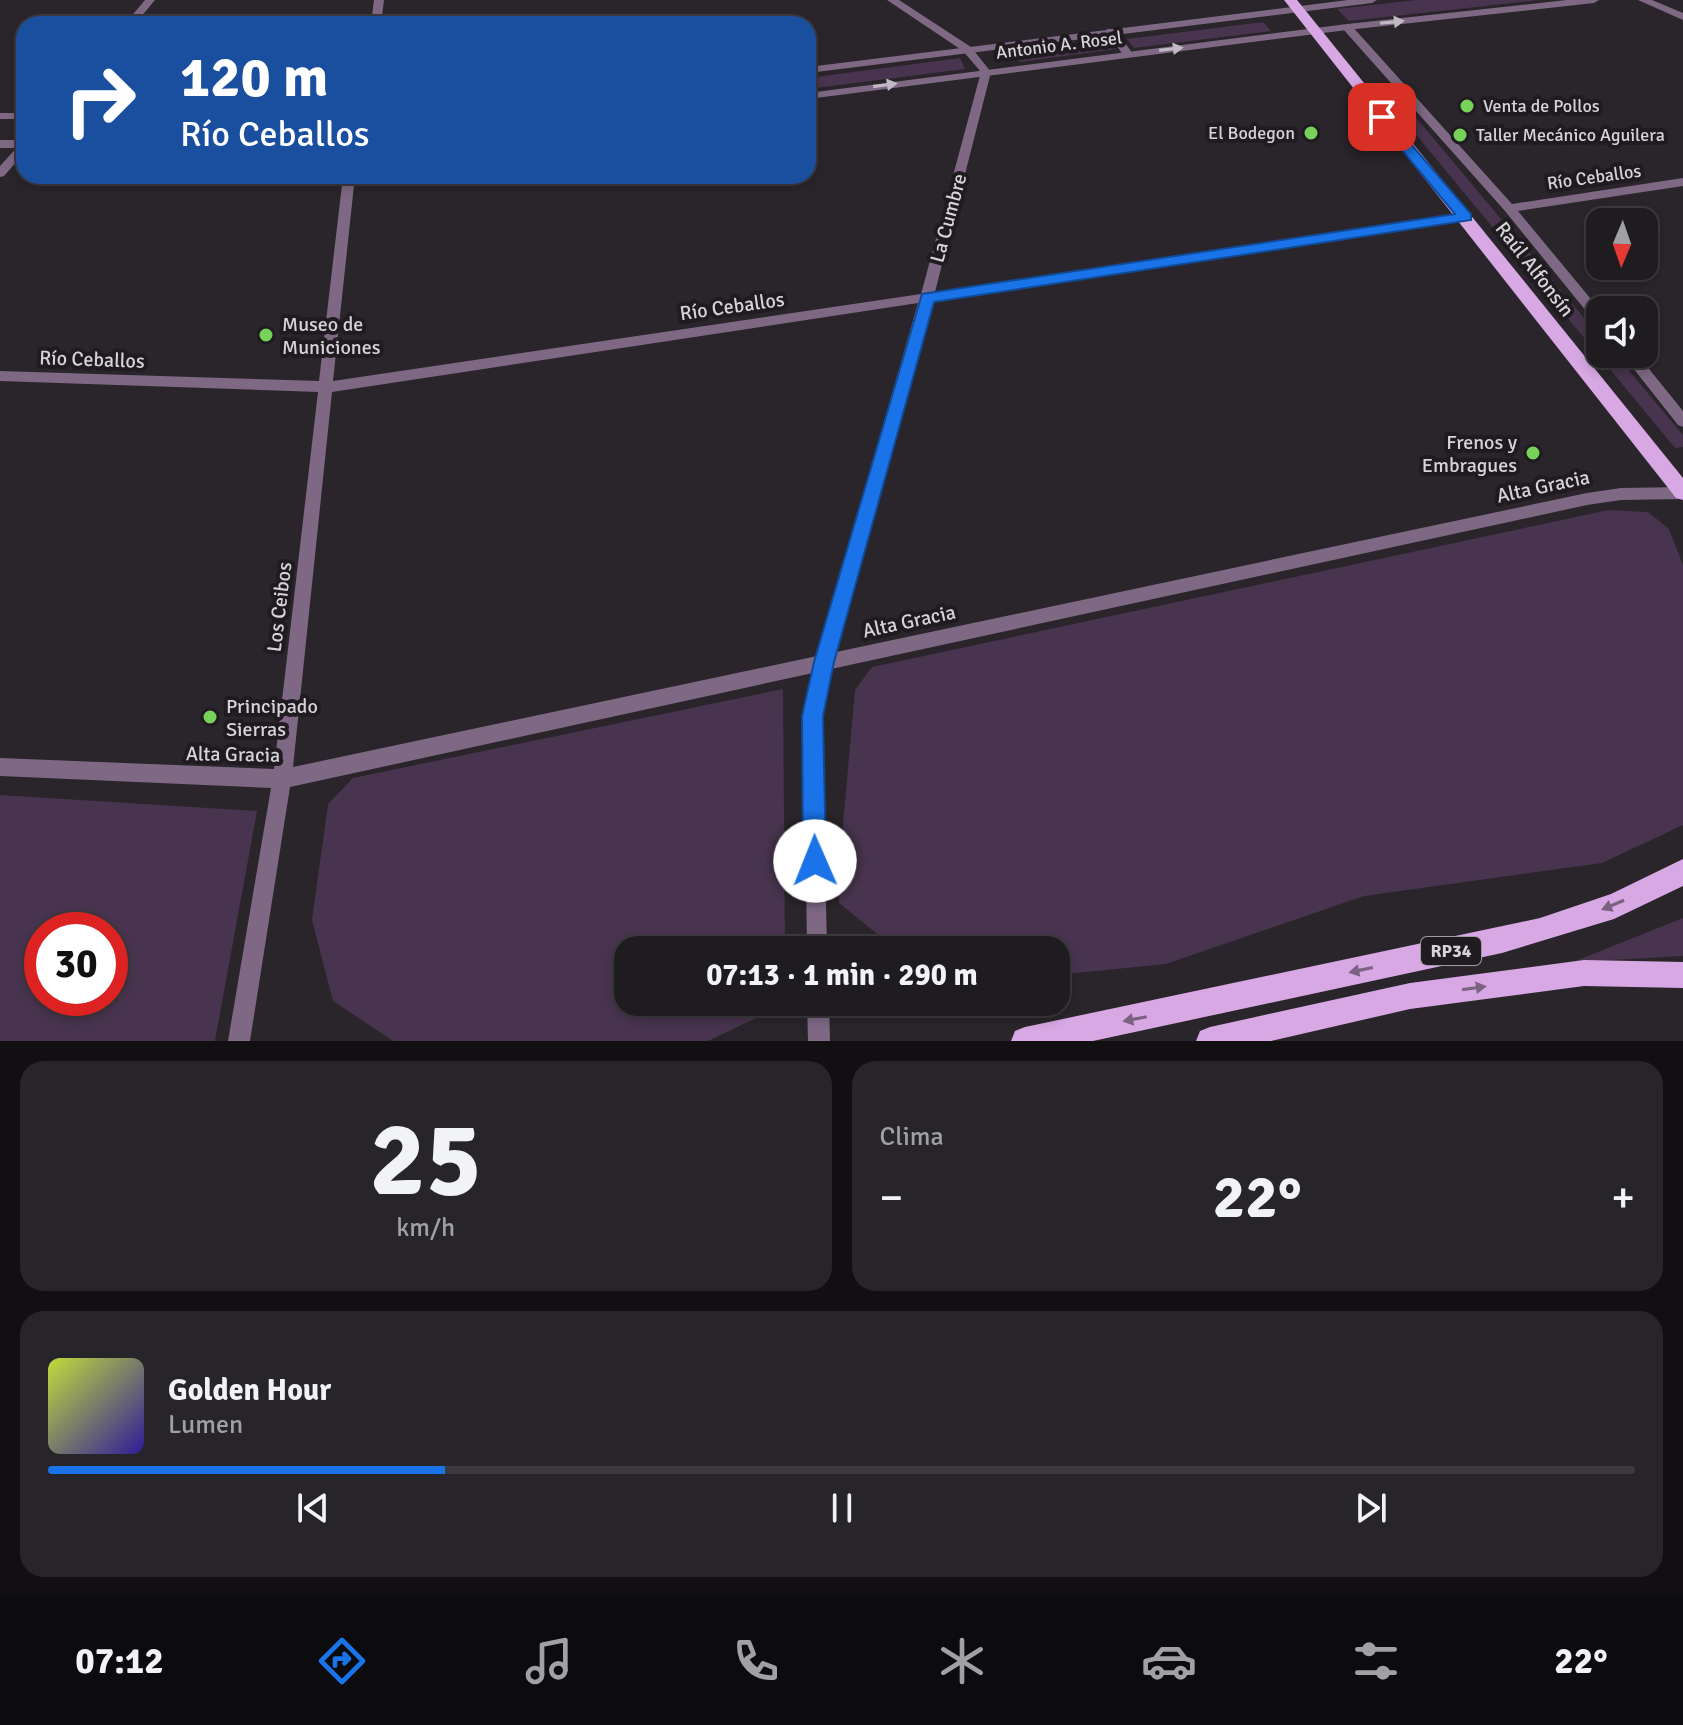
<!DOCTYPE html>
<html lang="es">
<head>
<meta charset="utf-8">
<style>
	:root { --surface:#1f1c20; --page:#272529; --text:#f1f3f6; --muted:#a1a1a5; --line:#3c3a3e; --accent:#1a73e8 }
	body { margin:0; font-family:Signika,sans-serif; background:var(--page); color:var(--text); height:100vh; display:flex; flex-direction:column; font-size:30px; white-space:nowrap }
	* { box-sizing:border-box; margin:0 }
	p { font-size:26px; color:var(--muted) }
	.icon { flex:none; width:44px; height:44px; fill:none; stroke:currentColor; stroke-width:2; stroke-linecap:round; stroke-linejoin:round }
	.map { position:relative; height:1041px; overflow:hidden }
	.side { display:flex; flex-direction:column; gap:20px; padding:20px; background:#110f12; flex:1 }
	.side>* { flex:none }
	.banner { position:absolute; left:16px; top:16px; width:800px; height:168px; border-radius:24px; box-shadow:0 4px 12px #0003,0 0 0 2px var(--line); background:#1a4fa0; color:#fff; overflow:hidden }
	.needle { width:52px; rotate:182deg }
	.buttons { position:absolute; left:1586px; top:208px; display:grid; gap:16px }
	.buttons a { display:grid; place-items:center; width:72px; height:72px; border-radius:16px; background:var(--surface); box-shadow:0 4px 12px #0003,0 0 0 2px var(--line); font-size:40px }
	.speed { position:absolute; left:24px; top:912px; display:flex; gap:16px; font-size:40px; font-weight:700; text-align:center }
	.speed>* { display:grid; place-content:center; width:104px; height:104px; border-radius:50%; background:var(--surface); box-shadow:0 4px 12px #0003,0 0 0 2px var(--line); line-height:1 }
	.speed .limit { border:12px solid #d22; background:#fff; color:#111 }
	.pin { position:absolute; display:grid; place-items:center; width:68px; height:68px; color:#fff; margin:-34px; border-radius:16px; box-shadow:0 4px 12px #0006 }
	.me { position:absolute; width:88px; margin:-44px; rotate:359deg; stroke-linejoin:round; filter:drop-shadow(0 0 6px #0008) }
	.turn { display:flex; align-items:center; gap:28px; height:168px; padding:0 32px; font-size:36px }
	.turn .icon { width:104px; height:104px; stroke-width:2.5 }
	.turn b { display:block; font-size:56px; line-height:68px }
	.big { font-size:60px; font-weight:700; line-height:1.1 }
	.side .card { flex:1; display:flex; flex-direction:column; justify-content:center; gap:12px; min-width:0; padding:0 28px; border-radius:24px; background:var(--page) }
	.side .dial { align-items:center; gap:0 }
	.dial b { font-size:104px; line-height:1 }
	.song { display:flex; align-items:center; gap:24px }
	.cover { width:96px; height:96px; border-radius:12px; background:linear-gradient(135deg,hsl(70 70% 55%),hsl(250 70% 35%)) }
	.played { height:8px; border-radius:4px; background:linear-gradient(90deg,var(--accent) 25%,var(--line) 25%) }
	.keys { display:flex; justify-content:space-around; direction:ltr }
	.heat { display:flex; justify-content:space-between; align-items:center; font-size:44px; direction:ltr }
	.side .tiles { flex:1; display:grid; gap:20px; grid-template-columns:1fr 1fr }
	.card:last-child { grid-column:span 2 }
	.trip { position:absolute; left:614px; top:936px; width:456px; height:80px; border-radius:24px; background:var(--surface); box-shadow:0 4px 12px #0003,0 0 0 2px var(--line); font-weight:700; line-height:80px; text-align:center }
	.menu { display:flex; height:128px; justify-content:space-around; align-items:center; background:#0c0b0d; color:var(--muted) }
	.menu .icon { width:56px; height:56px }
	.menu .active { color:var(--accent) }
	.menu b { font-size:36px; color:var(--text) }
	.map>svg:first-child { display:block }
	.green { fill:#48344e; fill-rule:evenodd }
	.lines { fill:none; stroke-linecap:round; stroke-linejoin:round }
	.service { fill:#7e6884; fill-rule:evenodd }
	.minor { fill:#7e6884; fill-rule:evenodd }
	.tertiary { fill:#7e6884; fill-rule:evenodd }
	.primary { fill:#d7a8e4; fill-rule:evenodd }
	.oneway { fill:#c1b9c3 }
	.oneway2 { fill:#7b6282 }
	.route { fill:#1a73e8; stroke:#114b97; stroke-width:2 }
	.poi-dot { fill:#77d259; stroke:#1f1b20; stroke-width:3 }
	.labels { text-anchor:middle; stroke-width:8; stroke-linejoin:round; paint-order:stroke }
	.far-street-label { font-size:18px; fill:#d7d4d8; stroke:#1f1b20 }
	.far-poi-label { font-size:18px; fill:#d7d4d8; stroke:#1f1b20; text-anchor:start }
	.shield { fill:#1f1b20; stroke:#a09ca1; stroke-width:2 }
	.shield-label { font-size:18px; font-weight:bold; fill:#d7d4d8 }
	.street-label { font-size:20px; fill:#d7d4d8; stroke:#1f1b20 }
	.poi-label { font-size:20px; fill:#d7d4d8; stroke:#1f1b20; text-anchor:start }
</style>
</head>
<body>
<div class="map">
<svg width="1683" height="1041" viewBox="0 0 1683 1041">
	<rect width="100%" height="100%" fill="#29252a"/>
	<g class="green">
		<path d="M 1416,0 L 1540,0 L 1349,21 L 1337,9 Z"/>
		<path d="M 1263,22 L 1271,31 L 1134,48 L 1127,39 Z"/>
		<path d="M 1110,41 L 1116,49 L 1020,62 L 1015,54 Z"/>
		<path d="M 960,58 L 965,69 L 808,89 L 808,78 Z"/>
		<path d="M 1393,90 L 1600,337 L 1600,354 L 1615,354 L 1683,435 L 1683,447 L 1675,448 L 1380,91 Z"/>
		<path d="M 1609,510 L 1648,512 L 1669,529 L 1683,565 L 1683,825 L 1602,863 L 1364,896 L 1166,964 L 1056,975 L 1056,950 L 897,950 L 839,903 L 840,858 L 855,690 L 872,667 Z"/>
		<path d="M 783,689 L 785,950 L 628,950 L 628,1002 L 765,1002 L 756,1018 L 708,1041 L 393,1041 L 333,1001 L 312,920 L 328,804 L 353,778 Z"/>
		<path d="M 0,795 L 257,811 L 215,1041 L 0,1041 ZM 42,930 L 110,930 L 110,998 L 42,998 Z"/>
		<path d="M 1683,918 L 1683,956 L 1573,962 Z"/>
	</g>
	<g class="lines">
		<path class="service" d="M 1107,29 L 1115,29 L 1133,54 L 1132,56 L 1124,56 L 1106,31 Z"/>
		<g class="minor">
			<path d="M 145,0 L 155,0 L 135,24 L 125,24 Z"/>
			<path d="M 374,0 L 384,0 L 381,24 L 371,24 Z"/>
			<path d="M 887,0 L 899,0 L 971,47 L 991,72 L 935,292 L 1466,213 L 1472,217 L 1466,221 L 933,301 L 836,652 L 1587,493 L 1621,488 L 1683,487 L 1683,499 L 1621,500 L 1587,505 L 831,669 L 822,716 L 827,950 L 807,950 L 804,716 L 813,673 L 290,787 L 250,1041 L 228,1041 L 271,788 L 0,776 L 0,758 L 274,769 L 318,392 L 0,381 L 0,371 L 319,381 L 343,176 L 355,176 L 333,381 L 921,294 L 981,72 L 963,51 ZM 918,303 L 817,656 L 293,767 L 332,392 Z"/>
			<path d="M 1638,0 L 1652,0 L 1683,13 L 1683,20 Z"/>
			<path d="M 1343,25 L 1351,25 L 1512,204 L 1683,178 L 1683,186 L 1518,211 L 1600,310 L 1600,324 L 1595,322 L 1505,211 L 1343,29 Z"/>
			<path d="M 24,142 L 24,153 L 4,176 L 0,177 L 0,166 L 20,144 Z"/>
			<path d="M 1622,354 L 1637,354 L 1683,411 L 1683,427 L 1678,425 Z"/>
			<path d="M 807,1002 L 829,1002 L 830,1041 L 808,1041 Z"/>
		</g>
		<g class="tertiary">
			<path d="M 1348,0 L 1377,0 L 1372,3 L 808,73 L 808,67 Z"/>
			<path d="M 1567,0 L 1599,0 L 1594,3 L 1347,30 L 808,99 L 808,93 L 1347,24 Z"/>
			<rect x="0" y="113" width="24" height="6"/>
			<rect x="0" y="140" width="24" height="8"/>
		</g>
		<g class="primary">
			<path d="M 1284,0 L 1297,0 L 1683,478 L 1683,500 L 1676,498 Z"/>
			<path d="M 1683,859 L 1683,886 L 1614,919 L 1502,953 L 1093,1041 L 1011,1041 L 1015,1031 L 1025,1027 L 1540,918 L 1611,894 Z"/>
			<path d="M 1584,960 L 1683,962 L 1683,988 L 1584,986 L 1410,1009 L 1271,1041 L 1196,1041 L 1200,1031 L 1210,1027 L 1410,983 Z"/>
		</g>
	</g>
	<defs><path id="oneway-solid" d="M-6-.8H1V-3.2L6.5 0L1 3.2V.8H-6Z" transform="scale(2)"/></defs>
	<g class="oneway">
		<use href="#oneway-solid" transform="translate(1392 22) rotate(-6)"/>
		<use href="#oneway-solid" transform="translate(1171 49) rotate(-7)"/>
		<use href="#oneway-solid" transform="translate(885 85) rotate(-8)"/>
	</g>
	<g class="oneway2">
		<use href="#oneway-solid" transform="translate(1613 905) rotate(157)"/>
		<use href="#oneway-solid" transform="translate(1361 970) rotate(168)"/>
		<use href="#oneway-solid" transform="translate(1474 988) rotate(-8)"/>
		<use href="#oneway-solid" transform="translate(1135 1019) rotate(169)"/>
	</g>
	<path class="route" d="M 1382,114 L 1386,115 L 1471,214 L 1471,220 L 934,302 L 834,662 L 823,716 L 826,861 L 823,869 L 815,873 L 807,869 L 803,861 L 802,716 L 814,662 L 922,294 L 1455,214 L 1377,120 L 1375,117 Z"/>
	<g class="poi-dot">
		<circle cx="1467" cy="106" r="8"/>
		<circle cx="1311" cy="133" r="8"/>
		<circle cx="1460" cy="135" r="8"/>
		<circle cx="266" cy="335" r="8"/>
		<circle cx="1533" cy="453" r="8"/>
		<circle cx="210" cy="717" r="8"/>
	</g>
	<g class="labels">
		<g class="far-street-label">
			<text transform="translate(1059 45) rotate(-7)" y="6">Antonio A. Rosel</text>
			<text transform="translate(1594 177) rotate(-8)" y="6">Río Ceballos</text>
		</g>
		<g class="far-poi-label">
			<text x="1483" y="112">Venta de Pollos</text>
			<text x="1295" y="139" text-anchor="end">El Bodegon</text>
			<text x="1476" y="141">Taller Mecánico Aguilera</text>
		</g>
		<rect class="shield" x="1421" y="937" width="60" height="28" rx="6"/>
		<g class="shield-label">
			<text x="1451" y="957">RP34</text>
		</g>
		<g class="street-label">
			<text transform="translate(948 218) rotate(-75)" y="7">La Cumbre</text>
			<text transform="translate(1535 269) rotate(52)" y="7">Raúl Alfonsín</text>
			<text transform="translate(732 306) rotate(-8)" y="7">Río Ceballos</text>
			<text transform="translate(92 359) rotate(2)" y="7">Río Ceballos</text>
			<text transform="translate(1543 486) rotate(-12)" y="7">Alta Gracia</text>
			<text transform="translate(279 607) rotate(-83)" y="7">Los Ceibos</text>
			<text transform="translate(909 621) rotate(-12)" y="7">Alta Gracia</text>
			<text transform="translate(233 754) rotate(1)" y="7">Alta Gracia</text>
		</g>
		<g class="poi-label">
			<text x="282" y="331">Museo de<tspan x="282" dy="23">Municiones</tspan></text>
			<text x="1517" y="449" text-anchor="end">Frenos y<tspan x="1517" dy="23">Embragues</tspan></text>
			<text x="226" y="713">Principado<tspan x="226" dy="23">Sierras</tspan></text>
		</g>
	</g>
</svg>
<div class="buttons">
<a><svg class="needle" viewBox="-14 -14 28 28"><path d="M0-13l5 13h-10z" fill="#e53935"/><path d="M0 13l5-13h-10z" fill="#a1a1a5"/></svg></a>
<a><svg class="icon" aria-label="sound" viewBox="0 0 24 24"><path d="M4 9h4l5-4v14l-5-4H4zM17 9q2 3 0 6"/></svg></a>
</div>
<div class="speed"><div class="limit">30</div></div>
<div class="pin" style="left:1382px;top:117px;background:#d93025"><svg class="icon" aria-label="arrive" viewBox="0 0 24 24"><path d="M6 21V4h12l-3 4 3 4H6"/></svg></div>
<svg class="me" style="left:815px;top:861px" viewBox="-20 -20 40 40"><circle r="19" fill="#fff"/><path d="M0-13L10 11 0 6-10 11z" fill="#1a73e8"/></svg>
<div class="trip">07:13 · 1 min · 290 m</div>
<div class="banner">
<div class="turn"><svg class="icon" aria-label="right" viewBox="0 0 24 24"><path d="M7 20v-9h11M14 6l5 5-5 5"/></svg><div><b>120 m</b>Río Ceballos</div></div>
</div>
</div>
<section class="side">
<div class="tiles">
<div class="card dial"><b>25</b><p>km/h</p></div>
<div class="card"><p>Clima</p>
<div class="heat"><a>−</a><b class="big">22°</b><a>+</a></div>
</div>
<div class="card">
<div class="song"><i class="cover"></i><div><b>Golden Hour</b><p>Lumen</p></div></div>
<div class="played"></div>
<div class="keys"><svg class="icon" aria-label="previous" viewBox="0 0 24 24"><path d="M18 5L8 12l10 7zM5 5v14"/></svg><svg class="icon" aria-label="pause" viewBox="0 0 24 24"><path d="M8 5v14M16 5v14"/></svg><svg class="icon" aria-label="next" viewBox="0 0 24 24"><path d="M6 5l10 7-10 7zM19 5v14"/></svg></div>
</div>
</div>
</section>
<nav class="menu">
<b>07:12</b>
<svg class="icon active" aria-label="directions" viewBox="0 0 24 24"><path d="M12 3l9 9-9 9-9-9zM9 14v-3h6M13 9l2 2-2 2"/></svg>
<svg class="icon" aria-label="music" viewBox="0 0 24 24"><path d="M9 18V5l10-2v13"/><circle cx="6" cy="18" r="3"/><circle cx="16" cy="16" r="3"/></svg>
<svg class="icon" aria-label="phone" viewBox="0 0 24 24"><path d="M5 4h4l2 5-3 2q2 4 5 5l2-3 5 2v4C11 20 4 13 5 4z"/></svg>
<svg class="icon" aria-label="climate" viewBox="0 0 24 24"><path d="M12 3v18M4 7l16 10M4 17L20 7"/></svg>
<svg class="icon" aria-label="car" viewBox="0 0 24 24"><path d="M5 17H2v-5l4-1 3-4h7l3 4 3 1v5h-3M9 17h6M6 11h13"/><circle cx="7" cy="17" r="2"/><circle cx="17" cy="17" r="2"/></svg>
<svg class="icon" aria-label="filters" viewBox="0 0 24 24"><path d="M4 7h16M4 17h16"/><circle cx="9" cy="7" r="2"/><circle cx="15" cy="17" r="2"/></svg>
<b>22°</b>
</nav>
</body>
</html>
